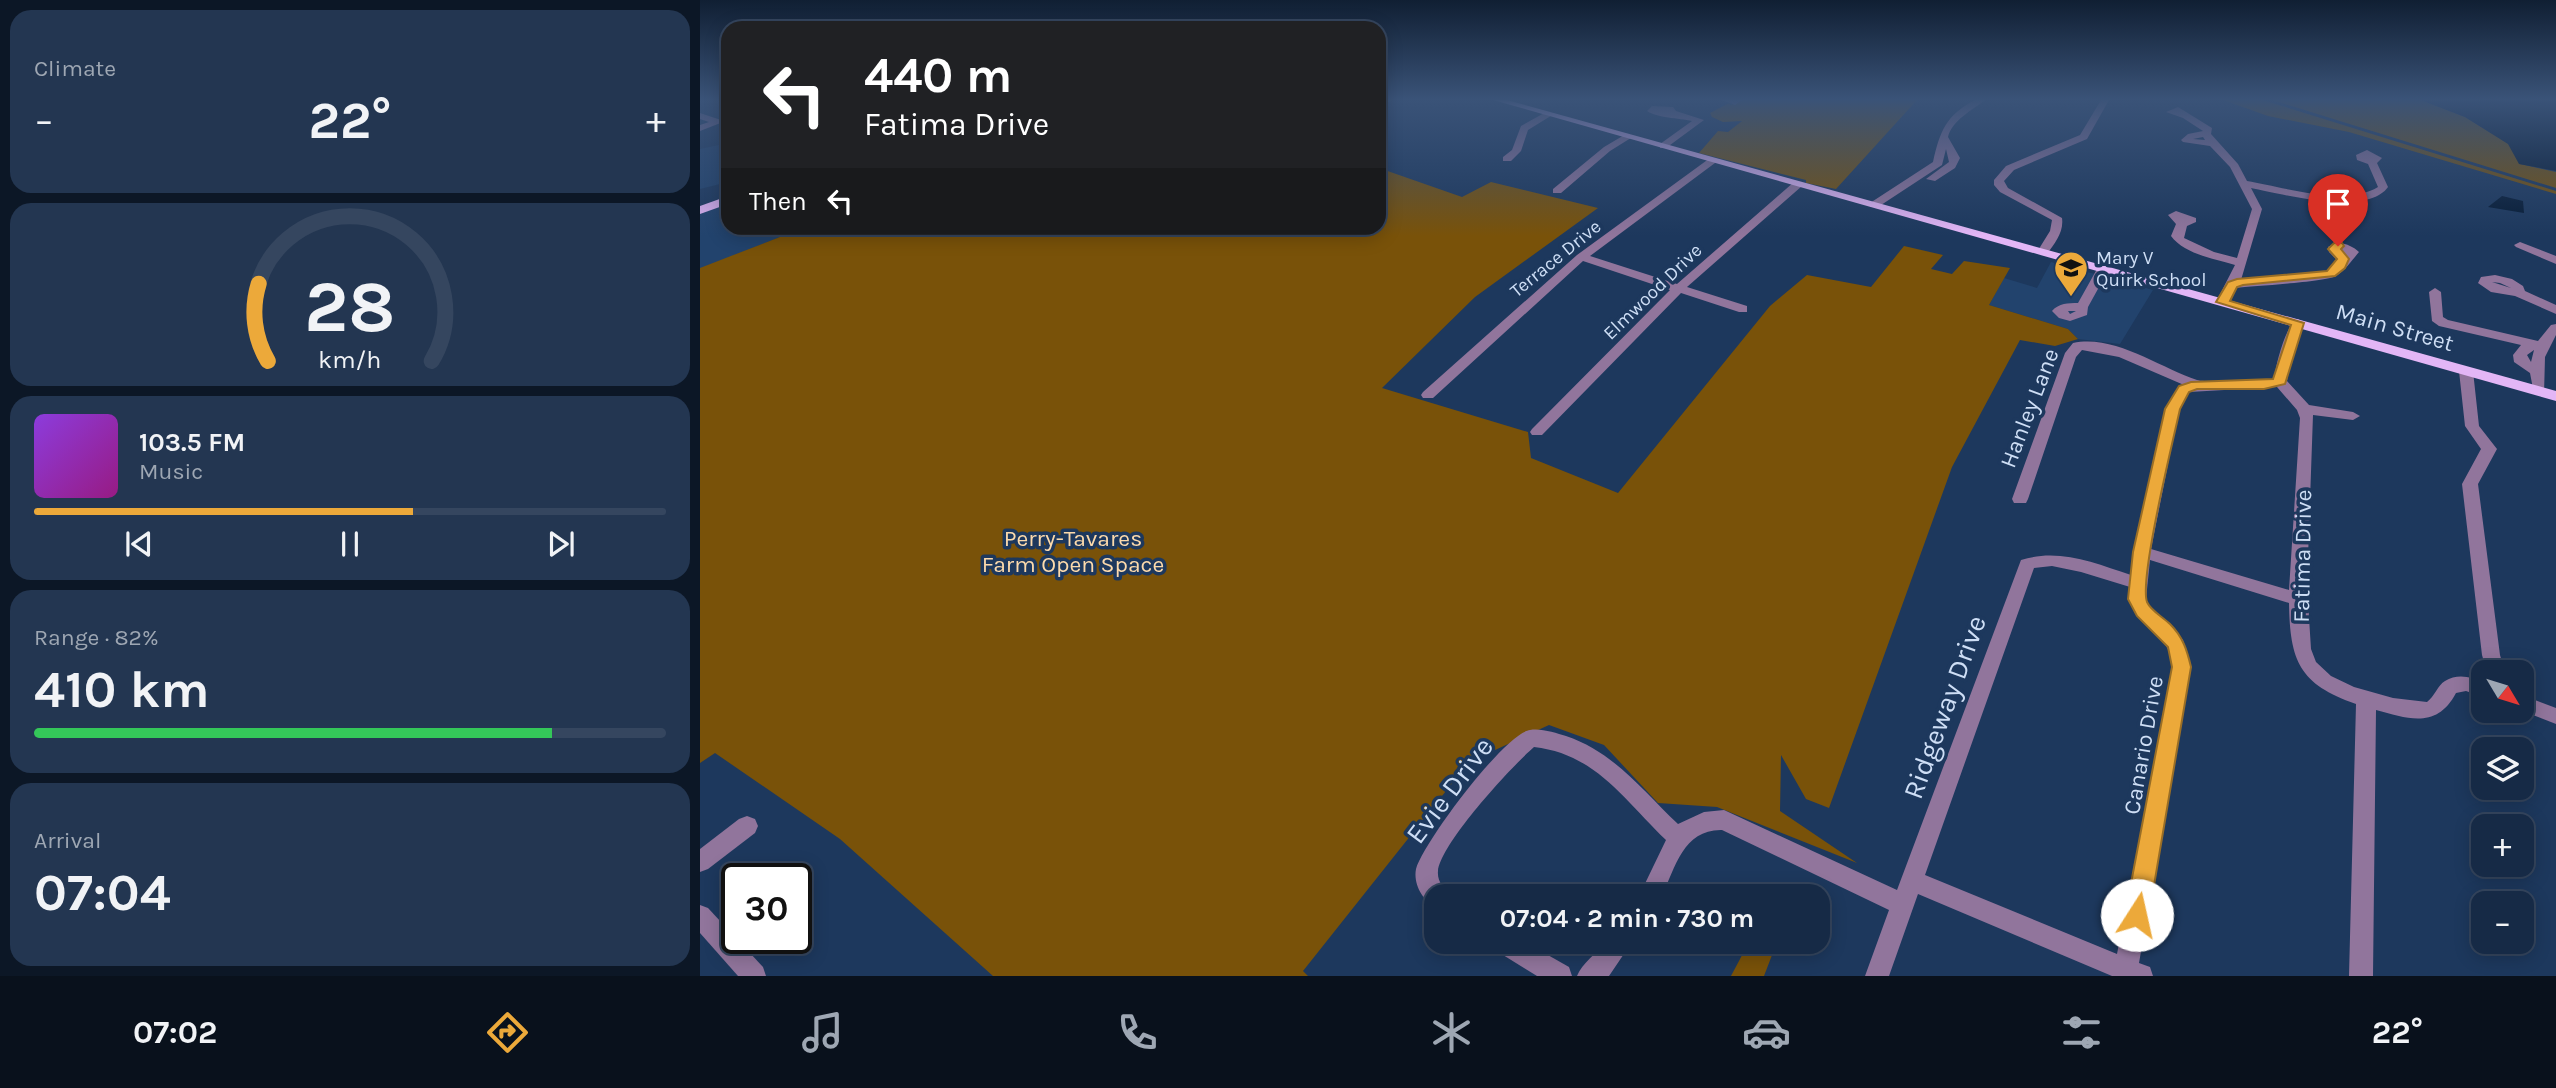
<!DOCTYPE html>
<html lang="en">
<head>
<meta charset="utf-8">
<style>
	:root { --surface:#162a46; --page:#233651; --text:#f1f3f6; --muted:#9ea7b3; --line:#35465f; --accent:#eca93a }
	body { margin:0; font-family:Karla,sans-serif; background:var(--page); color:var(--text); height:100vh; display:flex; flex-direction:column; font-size:26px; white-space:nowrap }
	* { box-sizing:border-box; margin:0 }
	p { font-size:23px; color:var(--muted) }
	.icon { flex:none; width:38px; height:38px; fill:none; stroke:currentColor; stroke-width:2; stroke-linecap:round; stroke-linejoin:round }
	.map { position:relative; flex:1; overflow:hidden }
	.panel { display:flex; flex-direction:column; gap:10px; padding:10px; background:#0c1726; width:700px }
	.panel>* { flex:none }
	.top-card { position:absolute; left:21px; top:21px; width:665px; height:214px; border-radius:21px; box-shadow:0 4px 18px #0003,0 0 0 2px var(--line); background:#202124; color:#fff; overflow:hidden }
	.needle { width:46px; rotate:128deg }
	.controls { position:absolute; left:1771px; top:660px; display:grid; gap:14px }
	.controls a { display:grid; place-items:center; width:63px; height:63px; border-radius:14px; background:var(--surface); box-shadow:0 4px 18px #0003,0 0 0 2px var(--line); font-size:35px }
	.speed { position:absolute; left:21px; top:863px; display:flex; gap:14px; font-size:35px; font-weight:700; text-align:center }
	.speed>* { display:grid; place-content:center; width:91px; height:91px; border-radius:50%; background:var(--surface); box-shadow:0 4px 18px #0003,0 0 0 2px var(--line); line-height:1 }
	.speed .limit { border:4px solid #111; border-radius:10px; background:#fff; color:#111 }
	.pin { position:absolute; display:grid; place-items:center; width:60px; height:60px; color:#fff; margin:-72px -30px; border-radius:50% 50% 50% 0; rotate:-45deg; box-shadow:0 0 7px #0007 }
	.pin .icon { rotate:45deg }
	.me { position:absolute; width:77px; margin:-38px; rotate:10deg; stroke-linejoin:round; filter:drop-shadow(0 0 5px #0008) }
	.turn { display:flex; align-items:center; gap:24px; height:147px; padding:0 28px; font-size:32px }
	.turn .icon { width:91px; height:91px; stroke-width:2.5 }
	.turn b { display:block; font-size:49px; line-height:60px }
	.then { display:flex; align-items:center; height:66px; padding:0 28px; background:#0003; gap:14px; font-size:26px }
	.big { font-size:52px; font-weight:700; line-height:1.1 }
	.panel .tile { flex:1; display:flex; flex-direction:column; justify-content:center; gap:10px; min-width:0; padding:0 24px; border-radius:21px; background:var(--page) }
	.panel .dial { align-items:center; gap:0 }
	.dial svg { height:182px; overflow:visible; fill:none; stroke:var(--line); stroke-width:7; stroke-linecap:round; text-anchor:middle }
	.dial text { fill:var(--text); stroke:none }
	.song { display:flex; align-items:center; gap:21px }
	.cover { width:84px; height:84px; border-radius:10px; background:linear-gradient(135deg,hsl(270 70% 55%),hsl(310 70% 35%)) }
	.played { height:7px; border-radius:4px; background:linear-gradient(90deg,var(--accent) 60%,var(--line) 60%) }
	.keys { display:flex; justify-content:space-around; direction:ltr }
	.heat { display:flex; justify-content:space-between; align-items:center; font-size:38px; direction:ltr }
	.charge { height:10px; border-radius:5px; background:linear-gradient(90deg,#34c759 82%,var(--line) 0) }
	.trip { position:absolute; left:724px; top:884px; width:406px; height:70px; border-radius:21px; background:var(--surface); box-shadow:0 4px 18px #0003,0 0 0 2px var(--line); font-weight:700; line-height:70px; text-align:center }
	.tabs { display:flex; height:112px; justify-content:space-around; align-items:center; background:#09111c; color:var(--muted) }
	.tabs .icon { width:49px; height:49px }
	.tabs .selected { color:var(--accent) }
	.tabs b { font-size:32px; color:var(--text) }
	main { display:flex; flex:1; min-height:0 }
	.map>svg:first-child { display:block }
	.built { fill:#22436d }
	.green { fill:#795209 }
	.water { fill:#061b35 }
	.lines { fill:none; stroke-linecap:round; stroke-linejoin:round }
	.minor { fill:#91759c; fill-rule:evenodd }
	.major { fill:#e3b6f6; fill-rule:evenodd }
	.route { fill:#eca93a; stroke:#996e26; stroke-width:2 }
	.labels { text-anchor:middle; stroke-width:7; stroke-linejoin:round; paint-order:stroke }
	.far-poi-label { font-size:19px; fill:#cedef5; stroke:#1d385d; text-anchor:start }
	.far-street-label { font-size:19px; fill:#cedef5; stroke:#1d385d }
	.street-label { font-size:23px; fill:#cedef5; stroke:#1d385d }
	.park-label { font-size:23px; fill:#fcdaac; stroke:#1d385d }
	.near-street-label { font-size:28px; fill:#cedef5; stroke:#1d385d }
</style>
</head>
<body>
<main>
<section class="panel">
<div class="tile"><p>Climate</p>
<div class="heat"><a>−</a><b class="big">22°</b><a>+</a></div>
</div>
<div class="tile dial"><svg viewBox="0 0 100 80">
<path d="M14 69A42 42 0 1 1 86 69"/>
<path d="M14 69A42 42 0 0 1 10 35" stroke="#eca93a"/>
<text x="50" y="56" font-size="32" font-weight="700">28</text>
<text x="50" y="72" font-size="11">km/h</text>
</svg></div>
<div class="tile">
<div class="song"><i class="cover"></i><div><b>103.5 FM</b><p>Music</p></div></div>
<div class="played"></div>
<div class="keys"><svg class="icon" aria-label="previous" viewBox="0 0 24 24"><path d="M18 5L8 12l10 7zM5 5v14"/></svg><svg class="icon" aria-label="pause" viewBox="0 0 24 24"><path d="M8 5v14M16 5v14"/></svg><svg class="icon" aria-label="next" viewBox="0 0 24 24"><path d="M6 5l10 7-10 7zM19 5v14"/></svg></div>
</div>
<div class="tile"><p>Range · 82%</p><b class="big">410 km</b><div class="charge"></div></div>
<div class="tile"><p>Arrival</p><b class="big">07:04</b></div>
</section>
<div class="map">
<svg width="1856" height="976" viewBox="0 0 1856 976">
	<rect width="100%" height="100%" fill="#1d385d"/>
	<g class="built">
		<path d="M 28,143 L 28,182 L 0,189 L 0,149 Z"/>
		<path d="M 28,203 L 28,228 L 103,228 L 0,269 L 0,212 Z"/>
		<path d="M 1351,262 L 1453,290 L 1420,344 L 1378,339 L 1368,329 L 1289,305 L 1304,278 L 1337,288 Z"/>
	</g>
	<g class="green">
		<path d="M 1042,100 L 1217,100 L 1136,189 L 1106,183 L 1106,180 L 999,153 L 1018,131 L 1028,132 L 1042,121 L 1023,122 L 1012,117 L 1010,113 L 1029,103 L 1031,105 Z"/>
		<path d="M 1523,100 L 1563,100 L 1856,191 L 1856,194 L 1649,132 L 1568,116 Z"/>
		<path d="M 1572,100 L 1721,100 L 1765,117 L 1809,144 L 1820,164 L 1856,172 L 1856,188 Z"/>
		<path d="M 679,168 L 762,197 L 791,182 L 898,208 L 775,297 L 682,388 L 828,432 L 831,458 L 918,493 L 1070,306 L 1107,275 L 1171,287 L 1204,246 L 1243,255 L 1231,269 L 1252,274 L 1264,261 L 1310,268 L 1289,305 L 1368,329 L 1378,339 L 1355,346 L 1320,340 L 1252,467 L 1129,808 L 1106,799 L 1081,755 L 1080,811 L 1157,863 L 1017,807 L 958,803 L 904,745 L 849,725 L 769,762 L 603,971 L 608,976 L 293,976 L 140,839 L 15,753 L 0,763 L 0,268 L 103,228 L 679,228 Z"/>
		<path d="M 1049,942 L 1077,942 L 1064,976 L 1031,976 Z"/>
	</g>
	<g class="water">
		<path d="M 1721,100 L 1856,100 L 1856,171 L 1819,164 L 1808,144 L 1765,117 Z"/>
		<path d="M 1802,196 L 1823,201 L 1824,213 L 1788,207 Z"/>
	</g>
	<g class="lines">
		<g class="minor">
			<path d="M 682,100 L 692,100 L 679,107 L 679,101 Z"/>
			<path d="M 1022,100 L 1042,100 L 1035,105 Z"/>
			<path d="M 1275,100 L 1285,100 C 1273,110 1252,120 1248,137 L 1260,158 L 1255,168 L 1235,181 L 1226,179 L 1249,162 L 1246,149 L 1242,165 L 1178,207 L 1170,207 L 1170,203 L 1233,162 C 1240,131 1246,115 1275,100 Z"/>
			<path d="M 1401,100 L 1409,100 L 1387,139 L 1314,170 L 1304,181 L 1308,188 L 1362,218 C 1364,232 1355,243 1347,254 L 1339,254 L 1337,252 L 1350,231 L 1352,220 L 1300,192 L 1294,185 L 1294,180 L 1306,166 L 1380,135 Z"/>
			<path d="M 952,106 L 973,107 L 976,111 L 1004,120 L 966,148 L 960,148 L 960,144 L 992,121 C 979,118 957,118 947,111 Z"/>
			<path d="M 1478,107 L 1512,128 L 1511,134 L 1538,164 L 1547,181 C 1583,187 1646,207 1678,187 L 1668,164 L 1657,160 L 1656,155 L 1667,150 L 1682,158 L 1677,163 L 1688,187 C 1667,217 1582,194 1551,188 L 1562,209 L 1541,280 L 1628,271 L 1636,265 L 1637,260 L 1629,252 L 1628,247 C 1638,240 1651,244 1659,252 C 1652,260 1646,270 1636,276 C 1625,282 1554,286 1536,288 L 1526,305 L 1518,305 L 1516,302 L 1535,265 C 1515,259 1484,254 1471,236 L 1476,224 L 1468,215 L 1476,211 L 1496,218 L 1496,222 L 1487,226 L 1484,238 L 1514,252 L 1537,258 L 1552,209 L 1530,167 L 1510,146 L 1483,142 L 1481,140 L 1488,134 L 1503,131 L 1483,118 L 1466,112 ZM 1503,137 L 1505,140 L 1493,139 Z"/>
			<path d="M 846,112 L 854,114 L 828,130 L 821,151 L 811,161 L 803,161 L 803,157 L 812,150 L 821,126 Z"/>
			<path d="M 0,113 L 21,120 L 23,122 L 0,131 L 0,125 L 9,122 L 0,119 Z"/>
			<path d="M 926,134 L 934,136 L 910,151 L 861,193 L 853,193 L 853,189 L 904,147 Z"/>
			<path d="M 1010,158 L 1019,160 L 890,256 L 977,284 L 1094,182 L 1102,182 L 1102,186 L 987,287 L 1047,306 L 1047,312 L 1039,312 L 981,293 L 842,435 L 832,435 L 830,432 L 832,429 L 970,290 L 883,261 L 733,398 L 723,398 L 721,395 L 723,392 L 877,255 Z"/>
			<path d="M 1820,242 L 1856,256 L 1856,264 L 1816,247 L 1814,245 Z"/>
			<path d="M 1403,265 L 1409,269 L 1388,307 L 1387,315 L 1370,321 L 1359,318 L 1352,311 C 1359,303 1368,303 1378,303 L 1397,269 ZM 1368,311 L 1376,311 L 1370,314 Z"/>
			<path d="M 1795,275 L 1812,279 L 1823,286 L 1825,291 L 1856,305 L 1856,314 L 1815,296 L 1791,292 L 1778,283 L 1781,277 ZM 1792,282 L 1800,283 L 1811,288 Z"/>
			<path d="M 1735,288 L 1741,292 L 1743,317 L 1748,320 L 1838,341 L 1851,325 L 1856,324 L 1856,335 L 1845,357 L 1844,394 L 1834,394 L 1830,373 L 1814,362 L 1813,355 L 1821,345 L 1739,326 L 1732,321 L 1729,292 ZM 1834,350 L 1831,362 L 1827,355 Z"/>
			<path d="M 1598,319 L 1604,323 L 1590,363 L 1587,381 L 1609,405 L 1653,412 L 1660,416 L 1653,420 L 1613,415 L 1607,586 L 1611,649 L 1616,662 L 1631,676 L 1654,687 L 1693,698 L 1727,702 C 1734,697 1738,685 1745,681 C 1757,673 1771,677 1783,681 L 1783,697 L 1766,691 L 1756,693 C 1737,729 1709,719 1676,710 L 1673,976 L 1649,976 L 1656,704 C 1599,684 1590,661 1589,603 L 1450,560 L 1446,599 L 1450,607 L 1483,640 L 1491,667 L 1439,963 L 1450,967 L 1453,976 L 1412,976 L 1218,894 L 1189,976 L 1165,976 L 1189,910 L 1022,830 C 984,829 975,867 962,896 L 939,896 L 966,840 C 924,800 896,754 834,747 C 811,767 741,843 738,871 C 737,882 744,887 748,896 L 737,896 L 737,908 C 723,902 713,884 716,869 C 723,843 805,733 830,730 C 841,728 856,733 866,736 C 914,752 943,791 978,824 L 1004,812 L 1024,810 L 1197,890 L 1321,560 C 1359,548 1394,563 1431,575 L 1434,552 L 1465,409 L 1479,386 L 1484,385 L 1419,357 L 1382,350 L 1376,357 L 1328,499 L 1326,503 L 1314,503 L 1312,499 L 1365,353 L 1373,343 C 1415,334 1460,368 1497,380 C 1506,383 1555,380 1568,380 L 1574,379 C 1576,365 1585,325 1598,319 ZM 1577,387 L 1597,410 L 1600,418 L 1589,590 L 1451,549 L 1479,409 L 1489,392 ZM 1352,566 L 1381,572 L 1430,587 C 1426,615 1451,626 1466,646 C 1470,652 1471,660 1473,667 L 1417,954 L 1225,875 L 1334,568 Z"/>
			<path d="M 1766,367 L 1773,371 L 1779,426 L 1797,449 L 1778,484 L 1800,655 L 1805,672 L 1787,672 L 1782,655 L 1762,484 L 1781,449 L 1765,426 L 1759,371 Z"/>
			<path d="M 1822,695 L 1856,708 L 1856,724 L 1820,710 Z"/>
			<path d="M 47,816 L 55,819 L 58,826 L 55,833 L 8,869 L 0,872 L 0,849 L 39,819 Z"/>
			<path d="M 0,905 L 8,908 L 63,967 L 66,976 L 38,976 L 0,933 Z"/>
			<path d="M 791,942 L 825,942 L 869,967 L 872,976 L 837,976 L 795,950 Z"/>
			<path d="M 906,942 L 932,942 L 909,976 L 877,976 C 882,963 897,953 906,942 Z"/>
		</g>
		<g class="major">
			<path d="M 793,100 L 807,100 L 1856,391 L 1856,401 Z"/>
			<path d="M 28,196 L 28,204 L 0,214 L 0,206 Z"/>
		</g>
	</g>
	<linearGradient id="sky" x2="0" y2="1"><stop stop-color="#101f33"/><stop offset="0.42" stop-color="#3a5378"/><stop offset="1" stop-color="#3a5378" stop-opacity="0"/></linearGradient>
	<rect width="1856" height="236" fill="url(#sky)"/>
	<path class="route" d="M 1634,243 L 1642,243 L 1644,246 L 1641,249 L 1649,259 L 1645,268 L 1635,276 L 1543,285 L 1537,287 L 1530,301 L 1604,323 L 1585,384 L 1564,389 L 1497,389 L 1489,392 L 1480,409 C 1473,441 1439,579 1447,602 C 1451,611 1463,617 1470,624 C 1483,637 1487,650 1491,667 L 1449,915 L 1445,923 L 1437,926 L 1428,923 L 1425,915 L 1472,667 L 1468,647 L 1437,616 L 1428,599 L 1433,552 L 1465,409 L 1479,386 L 1491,382 L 1573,379 L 1591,325 L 1516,302 L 1528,282 L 1537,279 L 1627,271 L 1637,259 L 1628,249 Z"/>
	<defs>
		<g id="school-pin" transform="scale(1.75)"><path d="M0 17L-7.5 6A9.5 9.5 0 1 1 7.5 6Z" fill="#eca93a" stroke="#1d385d"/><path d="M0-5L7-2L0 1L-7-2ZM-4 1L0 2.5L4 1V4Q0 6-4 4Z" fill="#111"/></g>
	</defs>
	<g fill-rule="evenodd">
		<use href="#school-pin" x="1371" y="268"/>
	</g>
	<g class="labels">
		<g class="far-poi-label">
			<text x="1396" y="264">Mary V<tspan x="1396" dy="22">Quirk School</tspan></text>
		</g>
		<g class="far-street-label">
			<text transform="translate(855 258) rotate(-39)" y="7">Terrace Drive</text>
			<text transform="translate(952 291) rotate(-44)" y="7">Elmwood Drive</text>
		</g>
		<g class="street-label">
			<text transform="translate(1695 327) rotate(16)" y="8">Main Street</text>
			<text transform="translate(1329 408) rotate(-69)" y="8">Hanley Lane</text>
			<text transform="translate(1602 556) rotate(-89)" y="8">Fatima Drive</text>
			<text transform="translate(1443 745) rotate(-80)" y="8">Canario Drive</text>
		</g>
		<g class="park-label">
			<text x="373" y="546">Perry-Tavares<tspan x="373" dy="26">Farm Open Space</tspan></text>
		</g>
		<g class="near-street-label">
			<text transform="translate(1244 707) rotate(-70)" y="10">Ridgeway Drive</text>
			<text transform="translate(749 790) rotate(-53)" y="10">Evie Drive</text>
		</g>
	</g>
</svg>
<div class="controls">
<a><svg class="needle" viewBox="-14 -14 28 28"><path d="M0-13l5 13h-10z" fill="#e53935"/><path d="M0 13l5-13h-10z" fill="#9ea7b3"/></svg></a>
<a><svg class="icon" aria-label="layers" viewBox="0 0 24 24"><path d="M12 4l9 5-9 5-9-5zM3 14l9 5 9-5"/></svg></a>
<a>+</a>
<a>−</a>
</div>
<div class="speed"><div class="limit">30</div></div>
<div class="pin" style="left:1638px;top:246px;background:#d93025"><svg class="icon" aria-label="arrive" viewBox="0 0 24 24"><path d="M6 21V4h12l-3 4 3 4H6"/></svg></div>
<svg class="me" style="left:1437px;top:915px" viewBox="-20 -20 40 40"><circle r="19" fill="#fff"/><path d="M0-13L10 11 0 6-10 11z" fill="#eca93a"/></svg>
<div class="trip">07:04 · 2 min · 730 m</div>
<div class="top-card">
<div class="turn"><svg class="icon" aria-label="left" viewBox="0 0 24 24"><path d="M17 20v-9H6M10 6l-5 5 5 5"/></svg><div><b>440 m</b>Fatima Drive</div></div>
<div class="then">Then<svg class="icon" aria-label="left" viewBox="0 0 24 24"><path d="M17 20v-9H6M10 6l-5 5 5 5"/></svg></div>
</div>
</div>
</main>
<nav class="tabs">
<b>07:02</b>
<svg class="icon selected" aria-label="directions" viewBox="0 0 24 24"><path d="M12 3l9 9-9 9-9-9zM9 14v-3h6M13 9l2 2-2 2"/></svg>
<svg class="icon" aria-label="music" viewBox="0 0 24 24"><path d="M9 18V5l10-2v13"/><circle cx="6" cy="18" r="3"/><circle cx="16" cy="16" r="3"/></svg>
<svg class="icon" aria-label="phone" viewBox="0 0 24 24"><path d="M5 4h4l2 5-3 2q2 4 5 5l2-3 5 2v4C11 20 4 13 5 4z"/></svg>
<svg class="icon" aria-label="climate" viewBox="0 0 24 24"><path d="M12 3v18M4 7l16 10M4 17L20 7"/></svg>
<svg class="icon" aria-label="car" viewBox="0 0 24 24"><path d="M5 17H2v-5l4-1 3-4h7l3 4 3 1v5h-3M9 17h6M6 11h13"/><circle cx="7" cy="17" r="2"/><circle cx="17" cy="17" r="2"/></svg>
<svg class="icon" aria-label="filters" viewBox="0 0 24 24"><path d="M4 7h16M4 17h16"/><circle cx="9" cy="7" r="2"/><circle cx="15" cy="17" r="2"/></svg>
<b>22°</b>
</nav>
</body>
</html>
